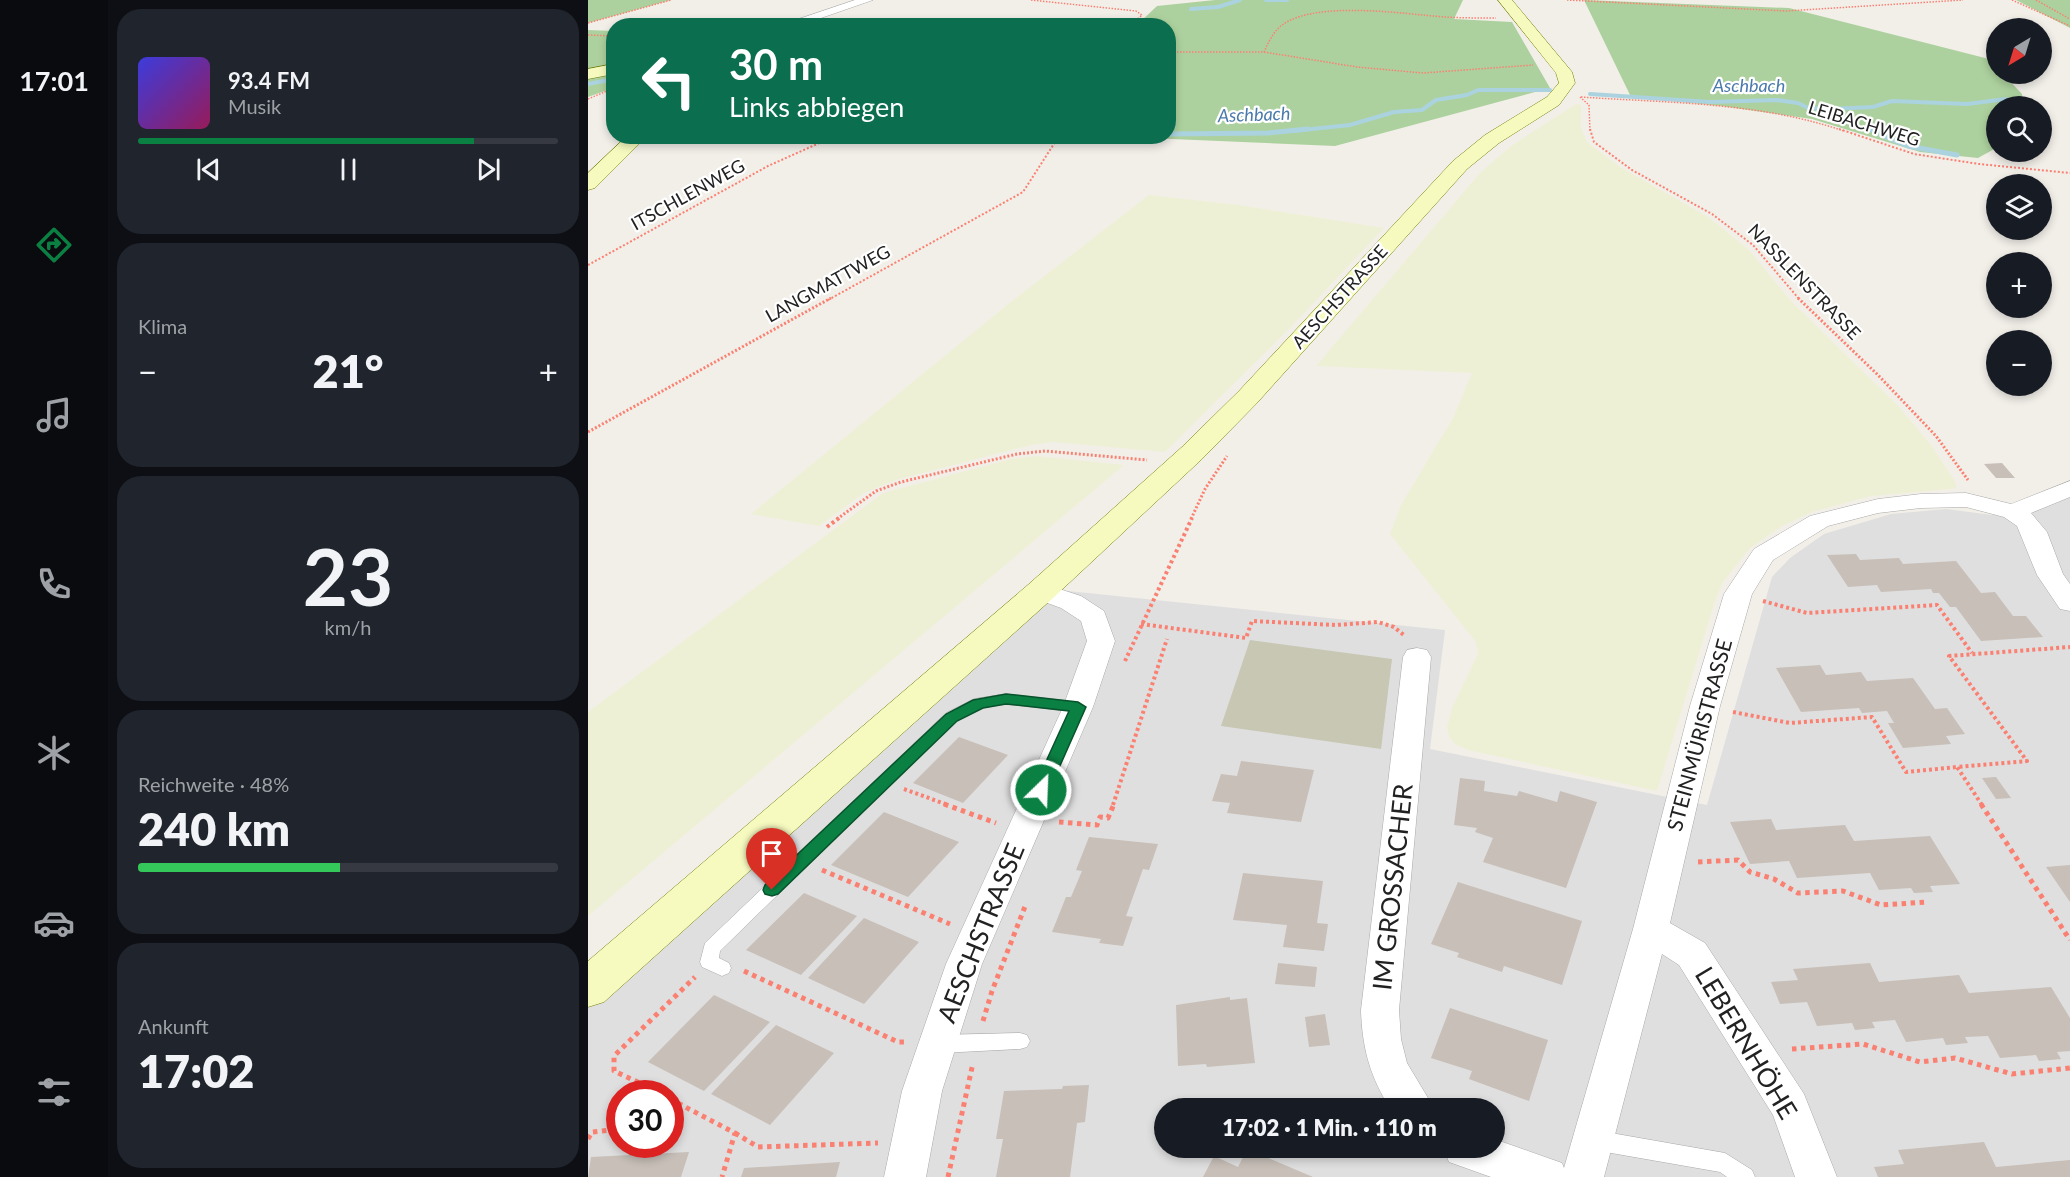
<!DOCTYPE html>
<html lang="de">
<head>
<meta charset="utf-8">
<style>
	:root { --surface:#171b24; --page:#20242c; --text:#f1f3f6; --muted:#9ea1a6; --line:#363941; --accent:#0b8043 }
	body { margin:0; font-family:Lato,sans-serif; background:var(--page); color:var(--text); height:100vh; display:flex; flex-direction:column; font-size:22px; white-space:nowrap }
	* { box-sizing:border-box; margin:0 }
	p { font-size:20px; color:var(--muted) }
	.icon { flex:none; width:33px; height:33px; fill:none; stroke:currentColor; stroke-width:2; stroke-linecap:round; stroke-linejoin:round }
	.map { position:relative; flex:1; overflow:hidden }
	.sheet { display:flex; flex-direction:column; gap:9px; padding:9px; background:#0d0f14; width:480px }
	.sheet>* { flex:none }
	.banner { position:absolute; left:18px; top:18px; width:570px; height:126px; border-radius:24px; box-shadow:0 3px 9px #0003; background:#0b6e4f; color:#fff; overflow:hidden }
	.needle { width:39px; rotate:218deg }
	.tools { position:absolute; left:1398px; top:18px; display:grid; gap:12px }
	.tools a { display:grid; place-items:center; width:66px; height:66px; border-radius:50%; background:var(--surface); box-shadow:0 3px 9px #0003; font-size:30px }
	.speed { position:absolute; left:18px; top:1080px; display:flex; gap:12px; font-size:30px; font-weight:700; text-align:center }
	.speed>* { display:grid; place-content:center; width:78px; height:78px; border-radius:50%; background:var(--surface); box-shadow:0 3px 9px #0003; line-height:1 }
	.speed .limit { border:9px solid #d22; background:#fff; color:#111 }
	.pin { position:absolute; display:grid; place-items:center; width:51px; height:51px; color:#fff; margin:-62px -26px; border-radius:50% 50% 50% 0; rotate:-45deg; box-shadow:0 0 6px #0007 }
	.pin .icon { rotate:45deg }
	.me { position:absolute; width:66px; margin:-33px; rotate:24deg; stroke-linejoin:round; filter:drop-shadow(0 0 4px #0008) }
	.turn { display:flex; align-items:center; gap:21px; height:126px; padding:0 24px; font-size:27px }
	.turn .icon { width:78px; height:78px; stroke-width:2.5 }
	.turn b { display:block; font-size:42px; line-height:51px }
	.big { font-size:45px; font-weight:800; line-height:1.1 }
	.sheet .tile { flex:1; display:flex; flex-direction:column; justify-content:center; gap:9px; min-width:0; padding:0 21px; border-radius:24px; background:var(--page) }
	.sheet .dial { align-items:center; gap:0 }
	.dial b { font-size:78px; line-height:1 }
	.song { display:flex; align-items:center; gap:18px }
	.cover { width:72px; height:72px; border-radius:9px; background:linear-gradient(135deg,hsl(240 70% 55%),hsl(330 70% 35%)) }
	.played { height:6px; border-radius:3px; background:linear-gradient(90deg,var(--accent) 80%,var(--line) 80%) }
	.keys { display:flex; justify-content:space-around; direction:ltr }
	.heat { display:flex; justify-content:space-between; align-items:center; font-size:33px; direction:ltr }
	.charge { height:9px; border-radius:4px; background:linear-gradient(90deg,#34c759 48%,var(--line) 0) }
	.trip { position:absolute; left:566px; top:1098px; width:351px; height:60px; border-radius:30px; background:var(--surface); box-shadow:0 3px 9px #0003; font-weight:800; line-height:60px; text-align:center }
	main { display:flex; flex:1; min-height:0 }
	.menu { display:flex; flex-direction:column; width:108px; justify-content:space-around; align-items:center; background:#090b0e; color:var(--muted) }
	.menu .icon { width:42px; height:42px }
	.menu .selected { color:var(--accent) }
	.menu b { font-size:27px; color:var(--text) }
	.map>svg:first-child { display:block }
	.residential { fill:#e0dfdf; fill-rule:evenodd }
	.construction { fill:#c7c7b4 }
	.farmland { fill:#eef0d5 }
	.forest { fill:#add19e }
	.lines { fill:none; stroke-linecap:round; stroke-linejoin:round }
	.stream-far1 { stroke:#aad3df; stroke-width:4 }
	.stream { stroke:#aad3df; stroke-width:5 }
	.building { fill:#c7bfb8 }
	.lane-casing { stroke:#a9a9a9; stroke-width:1 }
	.street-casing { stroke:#a9a9a9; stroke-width:1 }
	.secondary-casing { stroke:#707d05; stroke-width:1 }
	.path-far4 { stroke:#fa8072; stroke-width:1.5; stroke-dasharray:1.5 1.5; stroke-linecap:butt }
	.path-far3 { stroke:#fa8072; stroke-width:2; stroke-dasharray:2 2; stroke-linecap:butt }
	.path-far2 { stroke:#fa8072; stroke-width:3; stroke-dasharray:2 2; stroke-linecap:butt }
	.path-far1 { stroke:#fa8072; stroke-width:4; stroke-dasharray:3 3; stroke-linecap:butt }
	.path { stroke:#fa8072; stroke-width:5; stroke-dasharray:4.5 4.5; stroke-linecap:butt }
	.lane { fill:#fff; fill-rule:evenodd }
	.street { fill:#fff; fill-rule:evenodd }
	.secondary { fill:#f7fabf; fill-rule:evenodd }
	.route { fill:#0b8043; stroke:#07532c; stroke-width:1.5 }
	.labels { text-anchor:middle; stroke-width:4.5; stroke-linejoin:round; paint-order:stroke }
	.far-water-label { font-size:18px; font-style:italic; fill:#4a7aab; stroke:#fff }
	.far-street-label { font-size:18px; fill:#222; stroke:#fff }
	.street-label { font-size:21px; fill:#222; stroke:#fff }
	.near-street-label { font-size:26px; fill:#222; stroke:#fff }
</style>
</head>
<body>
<main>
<nav class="menu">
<b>17:01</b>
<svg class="icon selected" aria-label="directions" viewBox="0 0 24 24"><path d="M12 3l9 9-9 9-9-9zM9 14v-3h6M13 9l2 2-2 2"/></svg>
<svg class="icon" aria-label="music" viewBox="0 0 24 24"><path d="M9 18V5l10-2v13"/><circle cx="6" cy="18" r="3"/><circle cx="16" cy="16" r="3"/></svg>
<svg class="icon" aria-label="phone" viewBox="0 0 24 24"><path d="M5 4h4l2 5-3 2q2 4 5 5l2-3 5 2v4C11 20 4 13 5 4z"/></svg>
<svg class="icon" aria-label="climate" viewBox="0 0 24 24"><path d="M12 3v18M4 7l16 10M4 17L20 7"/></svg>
<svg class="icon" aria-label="car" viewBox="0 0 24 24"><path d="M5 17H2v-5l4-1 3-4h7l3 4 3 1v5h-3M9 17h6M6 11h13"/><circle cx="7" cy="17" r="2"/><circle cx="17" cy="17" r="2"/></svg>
<svg class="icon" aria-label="filters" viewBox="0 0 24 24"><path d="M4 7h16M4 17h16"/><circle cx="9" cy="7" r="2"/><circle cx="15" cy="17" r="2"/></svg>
</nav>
<section class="sheet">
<div class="tile">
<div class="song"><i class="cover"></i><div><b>93.4 FM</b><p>Musik</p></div></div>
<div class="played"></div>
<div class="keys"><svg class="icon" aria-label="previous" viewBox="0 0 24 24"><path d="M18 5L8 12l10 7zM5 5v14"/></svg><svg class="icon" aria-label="pause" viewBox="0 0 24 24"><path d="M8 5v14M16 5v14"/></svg><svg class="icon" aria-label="next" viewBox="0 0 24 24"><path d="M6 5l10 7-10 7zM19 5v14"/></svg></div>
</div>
<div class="tile"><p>Klima</p>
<div class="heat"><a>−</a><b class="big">21°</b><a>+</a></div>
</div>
<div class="tile dial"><b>23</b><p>km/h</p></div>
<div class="tile"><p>Reichweite · 48%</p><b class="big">240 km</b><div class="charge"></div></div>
<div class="tile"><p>Ankunft</p><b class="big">17:02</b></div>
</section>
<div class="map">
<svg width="1482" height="1177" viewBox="0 0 1482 1177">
	<rect width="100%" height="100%" fill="#f2efe9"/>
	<path class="residential" d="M 1482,485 L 1482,1177 L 0,1177 L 0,986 L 451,588 L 857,630 L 842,749 L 1119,805 L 1184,577 L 1202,558 L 1236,534 L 1303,514 L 1358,509 L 1404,515 ZM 32,1094 L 82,1094 L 82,1144 L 32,1144 ZM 576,1108 L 906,1108 L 906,1148 L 576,1148 Z"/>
	<path class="construction" d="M 662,640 L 804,659 L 793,749 L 633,726 Z"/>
	<g class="farmland">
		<path d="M 988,104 L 993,105 L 993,128 L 999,142 L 1032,167 L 1120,217 L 1161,250 L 1203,301 L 1311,407 L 1343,445 L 1368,483 L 1368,488 L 1363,489 L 1283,496 L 1224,512 L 1194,526 L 1162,548 L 1135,582 L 1127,601 L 1069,791 L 880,750 L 867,744 L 862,738 L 859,728 L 864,708 L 890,654 L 888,642 L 802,534 L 813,505 L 865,418 L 884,373 L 728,366 L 892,173 L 923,146 Z"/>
		<path d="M 561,195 L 650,205 L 796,228 L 700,330 L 577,452 L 465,442 L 443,445 L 308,480 L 276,493 L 231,526 L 163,514 L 419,305 Z"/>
		<path d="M 449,456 L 536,465 L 0,916 L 0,712 L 295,493 L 423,459 Z"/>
	</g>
	<g class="forest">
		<path d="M 0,0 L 83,0 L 0,23 Z"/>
		<path d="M 627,0 L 875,0 L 866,19 L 924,22 L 962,88 L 747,146 L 536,137 L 580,136 L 580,26 L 549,25 L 569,6 Z"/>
		<path d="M 996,0 L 1201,8 L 1401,59 L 1408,67 L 1408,74 L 1415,74 L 1434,94 L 1436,106 L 1408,106 L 1408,148 L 1390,158 L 1332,152 L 1224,119 L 1133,106 L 1043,97 Z"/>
		<path d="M 1429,0 L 1482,0 L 1482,28 L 1428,0 Z"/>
		<path d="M 0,30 L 26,31 L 25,88 L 0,97 Z"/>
	</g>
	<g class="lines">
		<g class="stream-far1">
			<path d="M 678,0 L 699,0"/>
			<path d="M 603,9 L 630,7 L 652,0"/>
			<path d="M 0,84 L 26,79"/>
			<path d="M 1002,94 L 1122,102 L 1189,100 L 1210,103 L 1220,108 L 1241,109 L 1285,107 L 1304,101 L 1379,104 L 1418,99"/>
			<path d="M 1241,109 L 1239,115 L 1246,119 L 1260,121 L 1267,127 L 1288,131"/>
			<path d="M 705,131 L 762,125 L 806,112 L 834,110 L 848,100 L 879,95 L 890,90 L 962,90"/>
		</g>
		<g class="stream">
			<path d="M 1279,129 L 1296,132 L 1293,135 L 1320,146 L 1369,155"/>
			<path d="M 580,134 L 680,133 L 720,129"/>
		</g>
	</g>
	<g class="building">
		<path d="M 1414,463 L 1427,478 L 1408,478 L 1396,464 Z"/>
		<path d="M 1268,554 L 1272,560 L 1311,558 L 1315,564 L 1368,561 L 1393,593 L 1407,592 L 1425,616 L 1438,616 L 1455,637 L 1393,641 L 1368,607 L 1362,607 L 1351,593 L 1345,593 L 1343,589 L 1293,592 L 1289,585 L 1260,587 L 1239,555 Z"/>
		<path d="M 1232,665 L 1238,675 L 1273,672 L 1279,681 L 1325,678 L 1347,709 L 1359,708 L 1377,734 L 1358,736 L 1363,744 L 1315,748 L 1300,723 L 1306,723 L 1299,711 L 1274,713 L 1271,708 L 1213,712 L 1188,668 Z"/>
		<path d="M 371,737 L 420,755 L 375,803 L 325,783 Z"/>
		<path d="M 653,761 L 726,770 L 713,822 L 639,813 L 642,803 L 624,801 L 633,774 L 649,776 Z"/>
		<path d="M 1408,777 L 1423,798 L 1408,799 L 1394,778 Z"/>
		<path d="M 872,778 L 897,781 L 896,791 L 929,796 L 931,791 L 969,802 L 972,791 L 1009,802 L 978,888 L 895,862 L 905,838 L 887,832 L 889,828 L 866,825 Z"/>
		<path d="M 296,812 L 371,842 L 320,897 L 243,865 Z"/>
		<path d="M 1183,819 L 1188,830 L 1257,825 L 1266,841 L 1342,836 L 1372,884 L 1342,886 L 1345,892 L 1326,893 L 1323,888 L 1291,890 L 1282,873 L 1209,878 L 1201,861 L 1162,864 L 1142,822 Z"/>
		<path d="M 501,837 L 570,844 L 561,870 L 555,869 L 538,916 L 545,917 L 535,946 L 511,943 L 513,939 L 464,932 L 478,897 L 483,897 L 494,871 L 488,870 Z"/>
		<path d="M 1482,865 L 1482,902 L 1458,867 Z"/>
		<path d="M 655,873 L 735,881 L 729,923 L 740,924 L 736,951 L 695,947 L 699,925 L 645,920 Z"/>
		<path d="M 870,882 L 994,921 L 974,985 L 916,966 L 914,972 L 869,957 L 871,953 L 843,944 Z"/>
		<path d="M 216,893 L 269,916 L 213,975 L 158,950 Z"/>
		<path d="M 276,918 L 331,942 L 276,1004 L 220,978 Z"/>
		<path d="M 690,963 L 729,967 L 727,987 L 687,984 Z"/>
		<path d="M 1282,963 L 1291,982 L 1371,975 L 1381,993 L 1463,987 L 1482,1018 L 1482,1051 L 1469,1052 L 1473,1059 L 1451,1061 L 1448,1055 L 1412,1058 L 1400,1036 L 1377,1037 L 1380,1043 L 1358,1045 L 1355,1038 L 1318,1042 L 1307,1020 L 1284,1022 L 1287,1028 L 1267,1030 L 1264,1023 L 1229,1026 L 1219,1002 L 1192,1004 L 1183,982 L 1210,980 L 1205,969 Z"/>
		<path d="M 126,995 L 182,1022 L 116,1091 L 60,1062 Z"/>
		<path d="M 642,997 L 642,1000 L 659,998 L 667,1063 L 619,1067 L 618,1064 L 590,1066 L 588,1005 Z"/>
		<path d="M 862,1008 L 960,1040 L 941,1101 L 881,1079 L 884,1071 L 843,1058 Z"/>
		<path d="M 737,1014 L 742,1045 L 721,1047 L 717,1017 Z"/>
		<path d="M 188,1025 L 246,1053 L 182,1125 L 123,1094 Z"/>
		<path d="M 501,1085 L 497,1122 L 489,1123 L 482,1177 L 408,1177 L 415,1139 L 408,1139 L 416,1091 L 474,1089 L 475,1086 Z"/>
		<path d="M 1396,1142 L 1408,1167 L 1482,1160 L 1482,1177 L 1290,1177 L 1286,1167 L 1316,1164 L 1310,1150 Z"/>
		<path d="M 659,1149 L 725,1177 L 615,1177 L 626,1156 L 650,1167 Z"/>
		<path d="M 101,1152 L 93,1177 L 0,1177 L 3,1157 Z"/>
		<path d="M 252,1162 L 248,1177 L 153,1177 L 156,1168 Z"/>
	</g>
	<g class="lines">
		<g class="lane-casing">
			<g id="lane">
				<path d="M 418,694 L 490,702 L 495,703 L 498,707 L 495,711 L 490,712 L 418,704 L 394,708 L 368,721 L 132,951 L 131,958 L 141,963 L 143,968 L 141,973 L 134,976 L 114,967 L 112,962 L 117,943 L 358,713 L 386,699 Z"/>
				<path d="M 432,1033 L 439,1035 L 442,1041 L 439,1047 L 432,1049 L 353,1053 L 346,1050 L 343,1044 L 346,1038 L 353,1035 Z"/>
				<path d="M 1006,1130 L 1137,1153 L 1164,1170 L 1167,1177 L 1139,1177 L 1132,1172 L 1006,1150 L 999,1147 L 996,1140 L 999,1133 Z"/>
			</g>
		</g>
		<g class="street-casing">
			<g id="street">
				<path d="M 267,0 L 285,0 L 210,26 L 190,26 Z"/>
				<path d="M 1482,481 L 1482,497 L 1443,513 L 1459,532 L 1475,574 L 1482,584 L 1482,611 L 1472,609 L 1449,575 L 1429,526 L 1416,517 L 1378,507 L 1333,508 L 1290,513 L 1240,526 L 1185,560 L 1164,594 L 1132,706 L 1082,923 L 1117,943 L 1216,1094 L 1249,1177 L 1207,1177 L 1185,1115 L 1091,965 L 1074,954 L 1016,1177 L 903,1177 L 861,1162 L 855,1148 L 906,1148 L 906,1139 L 974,1163 L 976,1168 L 1045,929 L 1102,706 L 1136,594 L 1166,549 L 1222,516 L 1290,499 L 1333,494 L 1378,493 L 1423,504 Z"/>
				<path d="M 453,583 L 493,596 L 516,611 L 527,641 L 505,707 L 394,964 L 354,1091 L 338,1177 L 296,1177 L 314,1091 L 358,964 L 475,707 L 499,641 L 493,621 L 473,608 L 443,597 L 439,591 L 443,585 Z"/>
				<path d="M 829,648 L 839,650 L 843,657 L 811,1010 L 813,1039 L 819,1063 L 846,1108 L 802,1108 C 782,1077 774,1047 773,1010 L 815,657 L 819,650 Z"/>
			</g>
		</g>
		<g class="secondary-casing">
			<g id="secondary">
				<path d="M 910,0 L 924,0 L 984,72 L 987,83 L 971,105 L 911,143 L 879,169 L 669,403 L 614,459 L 465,598 L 16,1002 L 0,1007 L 0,961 L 441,584 L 594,447 L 651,391 L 865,161 L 897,135 L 959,97 L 971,83 L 968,73 Z"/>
				<path d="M 26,64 L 26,74 L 0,79 L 0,69 Z"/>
				<path d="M 39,136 L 59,136 L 7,188 L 0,190 L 0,173 Z"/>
			</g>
		</g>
		<g class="path-far4">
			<path d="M 443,0 L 548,11 L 554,15 L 542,26"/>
			<path d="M 979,0 L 1198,11 L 1375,0"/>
			<path d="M 1424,0 L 1482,26"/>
			<path d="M 1448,0 L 1482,19"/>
			<path d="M 0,23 L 83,0"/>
			<path d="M 0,35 L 26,36"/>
			<path d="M 580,52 L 676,52 L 769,67 L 835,73 L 945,65"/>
			<path d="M 676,52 C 680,43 685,32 694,25 C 729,0 815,14 857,17 C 874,18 891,18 908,18"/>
			<path d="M 992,97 L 1001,105 L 1002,131"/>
			<path d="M 993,97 C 1081,103 1171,102 1256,131"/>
			<path d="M 0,99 L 19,91"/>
		</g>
		<g class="path-far3">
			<path d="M 1002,129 L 1006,142 L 1044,170 L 1124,214 L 1165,245 L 1212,300"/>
			<path d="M 1251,129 L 1326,154 L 1391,164 L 1482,173"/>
			<path d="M 0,265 L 180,166 L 247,136"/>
			<path d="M 240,300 L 435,192 L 471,136"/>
		</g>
		<g class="path-far2">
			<path d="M 1210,298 L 1290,375 L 1348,436 L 1380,480"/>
			<path d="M 0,432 L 243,298"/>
			<path d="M 249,519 L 288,491 L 313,482 L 429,454 L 457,451 L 559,460"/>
			<path d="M 603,519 L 617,489 L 639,456"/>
		</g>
		<g class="path-far1">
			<path d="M 239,527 L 251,518"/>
			<path d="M 1175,601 L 1219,613 L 1349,605 L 1384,653"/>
			<path d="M 553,624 L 658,638 L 664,621 L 748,625 L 790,622 L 806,627 L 817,636"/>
			<path d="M 537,661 L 604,518"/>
			<path d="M 1145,712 L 1202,723 L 1284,717 L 1318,772 L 1369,767"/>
			<path d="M 316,789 L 360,805"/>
			<path d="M 525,805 L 579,639"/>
			<path d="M 1394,805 L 1369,767 L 1439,761 L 1361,656 L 1482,647"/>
		</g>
		<g class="path">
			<path d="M 356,804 L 408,823"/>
			<path d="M 1393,804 L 1482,940"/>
			<path d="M 471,822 L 509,825 L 512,817 L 520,818 L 526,804"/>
			<path d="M 1110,862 L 1150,860 L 1162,872 L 1186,879 L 1210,893 L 1255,891 L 1293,905 L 1340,902"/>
			<path d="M 234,870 L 362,924"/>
			<path d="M 156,971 L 310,1042 L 316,1042"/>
			<path d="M 395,1021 L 404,991 L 438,904"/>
			<path d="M 1204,1049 L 1275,1044 L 1332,1062 L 1367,1058 L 1424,1074 L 1482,1068"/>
			<path d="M 67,1090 L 26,1071 L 26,1056 L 107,977"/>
			<path d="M 63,1094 L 67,1090 L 72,1094"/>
			<path d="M 32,1098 L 27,1103 L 32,1109"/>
			<path d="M 82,1099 L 147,1133 L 134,1177"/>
			<path d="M 147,1133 L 170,1147 L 290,1143"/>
			<path d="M 0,1139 L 4,1132 L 32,1129"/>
			<path d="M 360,1177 L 385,1063"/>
		</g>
		<use href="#lane" class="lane"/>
		<use href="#street" class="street"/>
		<use href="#secondary" class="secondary"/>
	</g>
	<path class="route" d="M 418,694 L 490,702 L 498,707 L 459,795 L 447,795 L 445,790 L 481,711 L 418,704 L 395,708 L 369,721 L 190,894 L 184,896 L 177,894 L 175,890 L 177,885 L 358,714 L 385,700 Z"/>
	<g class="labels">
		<g class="far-water-label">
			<text x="1161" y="92">Aschbach</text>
			<text transform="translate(666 115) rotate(-2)" y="6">Aschbach</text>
		</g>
		<g class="far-street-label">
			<text transform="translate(1276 124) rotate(17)" y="6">LEIBACHWEG</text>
			<text transform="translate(100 195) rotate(-29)" y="6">ITSCHLENWEG</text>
			<text transform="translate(1216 282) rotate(46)" y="6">NASSLENSTRASSE</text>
			<text transform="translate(240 284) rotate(-29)" y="6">LANGMATTWEG</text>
			<text transform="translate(752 297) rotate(-48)" y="6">AESCHSTRASSE</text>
		</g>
		<g class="street-label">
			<text transform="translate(1112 735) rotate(-75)" y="7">STEINMÜRISTRASSE</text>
		</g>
		<g class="near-street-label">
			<text transform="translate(805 887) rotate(-84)" y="9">IM GROSSACHER</text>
			<text transform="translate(393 933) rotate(-68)" y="9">AESCHSTRASSE</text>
			<text transform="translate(1158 1043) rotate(59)" y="9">LEBERNHÖHE</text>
		</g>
	</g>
</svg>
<div class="tools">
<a><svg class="needle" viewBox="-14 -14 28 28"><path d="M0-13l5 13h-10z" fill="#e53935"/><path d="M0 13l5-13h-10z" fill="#9ea1a6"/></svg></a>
<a><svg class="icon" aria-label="search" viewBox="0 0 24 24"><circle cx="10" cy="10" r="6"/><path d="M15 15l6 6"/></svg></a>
<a><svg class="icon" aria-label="layers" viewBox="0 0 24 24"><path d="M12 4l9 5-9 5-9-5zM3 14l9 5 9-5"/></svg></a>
<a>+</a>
<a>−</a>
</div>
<div class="speed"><div class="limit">30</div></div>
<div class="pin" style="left:184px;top:890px;background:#d93025"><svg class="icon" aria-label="arrive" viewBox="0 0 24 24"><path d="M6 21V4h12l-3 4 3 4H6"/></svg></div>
<svg class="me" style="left:453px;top:790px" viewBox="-20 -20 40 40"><circle r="17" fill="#0b8043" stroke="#fff" stroke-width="3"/><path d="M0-11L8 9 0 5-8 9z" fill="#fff"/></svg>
<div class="trip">17:02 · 1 Min. · 110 m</div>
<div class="banner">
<div class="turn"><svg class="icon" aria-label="left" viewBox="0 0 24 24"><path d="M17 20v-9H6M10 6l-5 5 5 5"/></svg><div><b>30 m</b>Links abbiegen</div></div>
</div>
</div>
</main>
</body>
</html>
